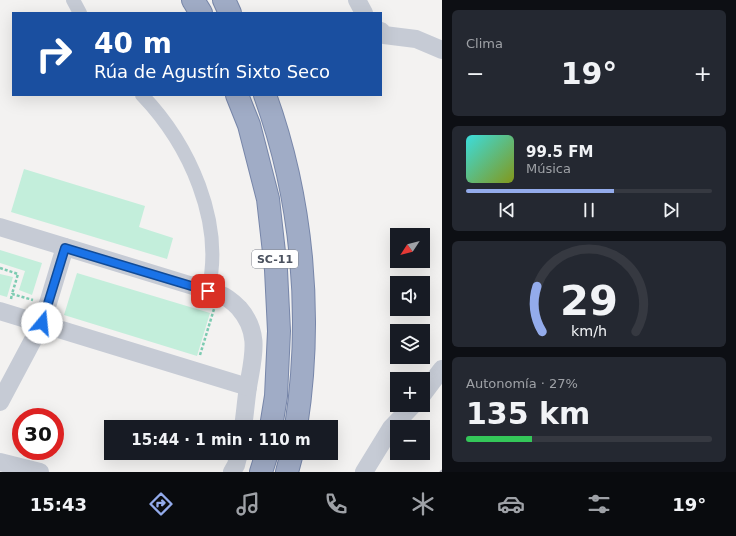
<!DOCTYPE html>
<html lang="es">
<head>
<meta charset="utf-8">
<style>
	:root { --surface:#171b24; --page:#242831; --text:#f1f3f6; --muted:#9ea1a6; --line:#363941; --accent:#93abeb }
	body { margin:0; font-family:"DejaVu Sans",sans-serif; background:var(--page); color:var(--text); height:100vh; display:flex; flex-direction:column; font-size:15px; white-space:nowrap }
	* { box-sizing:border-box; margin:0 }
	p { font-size:13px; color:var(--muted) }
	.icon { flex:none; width:22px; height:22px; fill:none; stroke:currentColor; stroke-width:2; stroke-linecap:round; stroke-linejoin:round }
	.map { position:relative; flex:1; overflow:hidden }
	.side { display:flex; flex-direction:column; gap:10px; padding:10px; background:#0d0f14; width:294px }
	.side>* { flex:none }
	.top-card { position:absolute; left:12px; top:12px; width:370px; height:84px; border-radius:0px; box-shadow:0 4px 16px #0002; background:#1a4fa0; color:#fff; overflow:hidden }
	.needle { width:26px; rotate:234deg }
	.buttons { position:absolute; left:390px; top:228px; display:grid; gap:8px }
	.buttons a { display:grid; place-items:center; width:40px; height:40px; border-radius:0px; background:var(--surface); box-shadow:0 4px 16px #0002; font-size:20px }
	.speed { position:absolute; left:12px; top:408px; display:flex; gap:8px; font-size:20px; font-weight:700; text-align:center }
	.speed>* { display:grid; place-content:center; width:52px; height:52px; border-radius:50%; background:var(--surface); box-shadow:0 4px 16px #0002; line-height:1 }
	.speed .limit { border:6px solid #d22; background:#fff; color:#111 }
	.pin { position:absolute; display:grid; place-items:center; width:34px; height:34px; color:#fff; margin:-17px; border-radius:8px; box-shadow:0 2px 6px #0006 }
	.me { position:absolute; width:44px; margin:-22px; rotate:17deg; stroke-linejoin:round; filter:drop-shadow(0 0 3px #0008) }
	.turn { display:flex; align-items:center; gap:14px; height:84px; padding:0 16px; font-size:18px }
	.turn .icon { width:52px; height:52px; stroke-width:2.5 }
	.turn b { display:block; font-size:28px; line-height:34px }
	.big { font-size:30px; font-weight:600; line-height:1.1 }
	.side .widget { flex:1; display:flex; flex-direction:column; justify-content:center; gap:6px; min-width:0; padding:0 14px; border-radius:6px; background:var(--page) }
	.side .dial { align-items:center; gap:0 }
	.dial svg { height:104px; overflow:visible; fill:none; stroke:var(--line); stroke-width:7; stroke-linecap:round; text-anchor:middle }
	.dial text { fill:var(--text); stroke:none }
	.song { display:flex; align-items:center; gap:12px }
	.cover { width:48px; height:48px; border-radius:6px; background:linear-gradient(135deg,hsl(180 70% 55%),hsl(70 70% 35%)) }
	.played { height:4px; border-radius:2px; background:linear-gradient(90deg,var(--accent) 60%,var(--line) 60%) }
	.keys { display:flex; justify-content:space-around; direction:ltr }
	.heat { display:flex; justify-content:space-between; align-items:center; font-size:22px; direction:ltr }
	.charge { height:6px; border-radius:3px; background:linear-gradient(90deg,#34c759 27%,var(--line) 0) }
	.trip { position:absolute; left:104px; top:420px; width:234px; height:40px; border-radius:0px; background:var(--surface); box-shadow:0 4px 16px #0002; font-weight:600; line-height:40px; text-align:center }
	.dock { display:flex; height:64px; justify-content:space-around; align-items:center; background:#090b0e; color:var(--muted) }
	.dock .icon { width:28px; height:28px }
	.dock .on { color:var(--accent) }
	.dock b { font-size:18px; color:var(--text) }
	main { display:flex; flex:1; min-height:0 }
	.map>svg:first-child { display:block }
	.green { fill:#c3eedb }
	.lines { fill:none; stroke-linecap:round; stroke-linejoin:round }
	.trunk-casing { stroke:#7786a9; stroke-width:24 }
	.path { stroke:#7ccbb1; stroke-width:2.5; stroke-dasharray:3 2; stroke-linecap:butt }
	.pedestrian { stroke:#c6cbd5; stroke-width:14 }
	.minor { stroke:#c6cbd5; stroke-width:18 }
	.trunk { stroke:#a0acc6; stroke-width:22 }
	.rail { stroke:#b4b5bb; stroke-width:3 }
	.route-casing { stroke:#114b97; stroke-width:10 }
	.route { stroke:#1a73e8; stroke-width:7 }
	.labels { text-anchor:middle; stroke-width:4; stroke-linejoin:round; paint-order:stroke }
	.shield { fill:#fff; stroke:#80858e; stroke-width:1 }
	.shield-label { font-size:11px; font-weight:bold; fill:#4a515e }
</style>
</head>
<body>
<main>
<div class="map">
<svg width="442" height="472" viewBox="0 0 442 472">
	<rect width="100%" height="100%" fill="#f3f2f1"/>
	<g class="green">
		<path d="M 24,169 L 145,206 L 139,227 L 173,238 L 167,259 L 11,212 Z"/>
		<path d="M 0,250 L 42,263 L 32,295 L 19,290 L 25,271 L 0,263 Z"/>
		<path d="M 77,273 L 210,313 L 197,356 L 64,315 Z"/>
		<path d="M 0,274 L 13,277 L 7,297 L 0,295 Z"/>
	</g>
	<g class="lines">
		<g class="trunk-casing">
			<g id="trunk">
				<path d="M 193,0 L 201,13"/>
				<path d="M 224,0 L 230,13"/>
				<path d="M 237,95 L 249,125 L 268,199 L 276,270 L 279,331 L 276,396 L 271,427"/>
				<path d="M 265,95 C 303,200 313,317 296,427"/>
				<path d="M 261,472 L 267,453"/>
				<path d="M 287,472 L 292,453"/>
			</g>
		</g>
		<g class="path">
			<path d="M 0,268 L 18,274 L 12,294"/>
			<path d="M 11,299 L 12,294 L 33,300"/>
			<path d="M 200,355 L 214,309"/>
		</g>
		<g class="pedestrian">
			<path d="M 73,0 L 80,13"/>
			<path d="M 142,95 C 189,144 225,222 208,291"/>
		</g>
		<g class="minor">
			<path d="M 357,0 L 364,13"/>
			<path d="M 381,31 L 384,35 L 416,39 L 442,50"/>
			<path d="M 0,227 L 219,294 C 226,296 233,302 239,308 C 261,333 253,357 248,387 C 246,400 245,414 243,427"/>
			<path d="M 0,311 L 248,387"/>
			<path d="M 423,394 L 442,369"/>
			<path d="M 0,402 L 42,323 L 65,247"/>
			<path d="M 0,462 L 40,472"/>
			<path d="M 232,472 L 236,465 L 239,453"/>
			<path d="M 364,472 L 391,428 L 413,405"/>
		</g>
		<use href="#trunk" class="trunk"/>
		<path class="rail" d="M 441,472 L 442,471"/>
	</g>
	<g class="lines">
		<g class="route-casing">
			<path id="route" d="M 42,323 L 65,248 L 208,291"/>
		</g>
		<use href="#route" class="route"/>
	</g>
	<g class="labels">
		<rect class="shield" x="252" y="250" width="46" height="18" rx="3"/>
		<g class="shield-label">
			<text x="275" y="263">SC-11</text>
		</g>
	</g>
</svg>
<div class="buttons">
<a><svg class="needle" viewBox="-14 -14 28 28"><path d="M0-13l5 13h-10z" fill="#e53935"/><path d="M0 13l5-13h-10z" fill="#9ea1a6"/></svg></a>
<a><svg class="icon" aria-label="sound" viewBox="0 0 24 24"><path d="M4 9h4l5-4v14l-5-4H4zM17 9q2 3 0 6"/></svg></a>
<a><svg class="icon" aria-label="layers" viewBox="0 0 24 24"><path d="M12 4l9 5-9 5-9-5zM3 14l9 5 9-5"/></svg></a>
<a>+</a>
<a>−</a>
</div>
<div class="speed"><div class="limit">30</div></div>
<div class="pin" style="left:208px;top:291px;background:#d93025"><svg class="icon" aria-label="arrive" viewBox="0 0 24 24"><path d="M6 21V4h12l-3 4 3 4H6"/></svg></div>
<svg class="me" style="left:42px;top:323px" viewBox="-20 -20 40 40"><circle r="19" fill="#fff"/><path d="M0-13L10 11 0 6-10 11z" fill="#1a73e8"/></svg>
<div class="trip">15:44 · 1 min · 110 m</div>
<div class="top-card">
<div class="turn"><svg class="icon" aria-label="right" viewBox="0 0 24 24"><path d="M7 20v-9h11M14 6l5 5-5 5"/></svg><div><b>40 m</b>Rúa de Agustín Sixto Seco</div></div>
</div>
</div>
<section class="side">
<div class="widget"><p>Clima</p>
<div class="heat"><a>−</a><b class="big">19°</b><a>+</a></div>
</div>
<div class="widget">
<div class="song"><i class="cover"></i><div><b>99.5 FM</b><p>Música</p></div></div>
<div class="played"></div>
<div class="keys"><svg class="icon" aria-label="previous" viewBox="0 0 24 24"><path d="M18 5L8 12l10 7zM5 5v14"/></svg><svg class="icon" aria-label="pause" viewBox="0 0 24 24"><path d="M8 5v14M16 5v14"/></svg><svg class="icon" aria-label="next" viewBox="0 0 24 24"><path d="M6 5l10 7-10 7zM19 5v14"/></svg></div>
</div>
<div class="widget dial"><svg viewBox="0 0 100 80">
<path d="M14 69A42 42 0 1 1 86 69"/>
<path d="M14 69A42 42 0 0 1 10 34" stroke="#93abeb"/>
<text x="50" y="56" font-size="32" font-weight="700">29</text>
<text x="50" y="72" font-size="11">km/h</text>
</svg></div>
<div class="widget"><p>Autonomía · 27%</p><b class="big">135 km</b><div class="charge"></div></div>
</section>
</main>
<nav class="dock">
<b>15:43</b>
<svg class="icon on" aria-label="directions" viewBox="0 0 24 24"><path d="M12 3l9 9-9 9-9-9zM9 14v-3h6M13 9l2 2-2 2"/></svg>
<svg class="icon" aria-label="music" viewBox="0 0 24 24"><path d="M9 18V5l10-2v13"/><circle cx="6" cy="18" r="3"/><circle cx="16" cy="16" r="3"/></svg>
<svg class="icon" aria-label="phone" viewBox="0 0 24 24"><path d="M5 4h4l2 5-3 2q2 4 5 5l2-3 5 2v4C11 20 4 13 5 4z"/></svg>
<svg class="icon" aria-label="climate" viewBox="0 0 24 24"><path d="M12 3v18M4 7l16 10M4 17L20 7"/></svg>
<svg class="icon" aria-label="car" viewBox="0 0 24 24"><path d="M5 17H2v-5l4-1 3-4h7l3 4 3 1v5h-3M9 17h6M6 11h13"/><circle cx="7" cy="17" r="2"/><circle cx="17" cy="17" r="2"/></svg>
<svg class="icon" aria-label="filters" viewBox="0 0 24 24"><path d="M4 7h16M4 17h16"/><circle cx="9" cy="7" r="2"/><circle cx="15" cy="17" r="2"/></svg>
<b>19°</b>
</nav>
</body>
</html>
